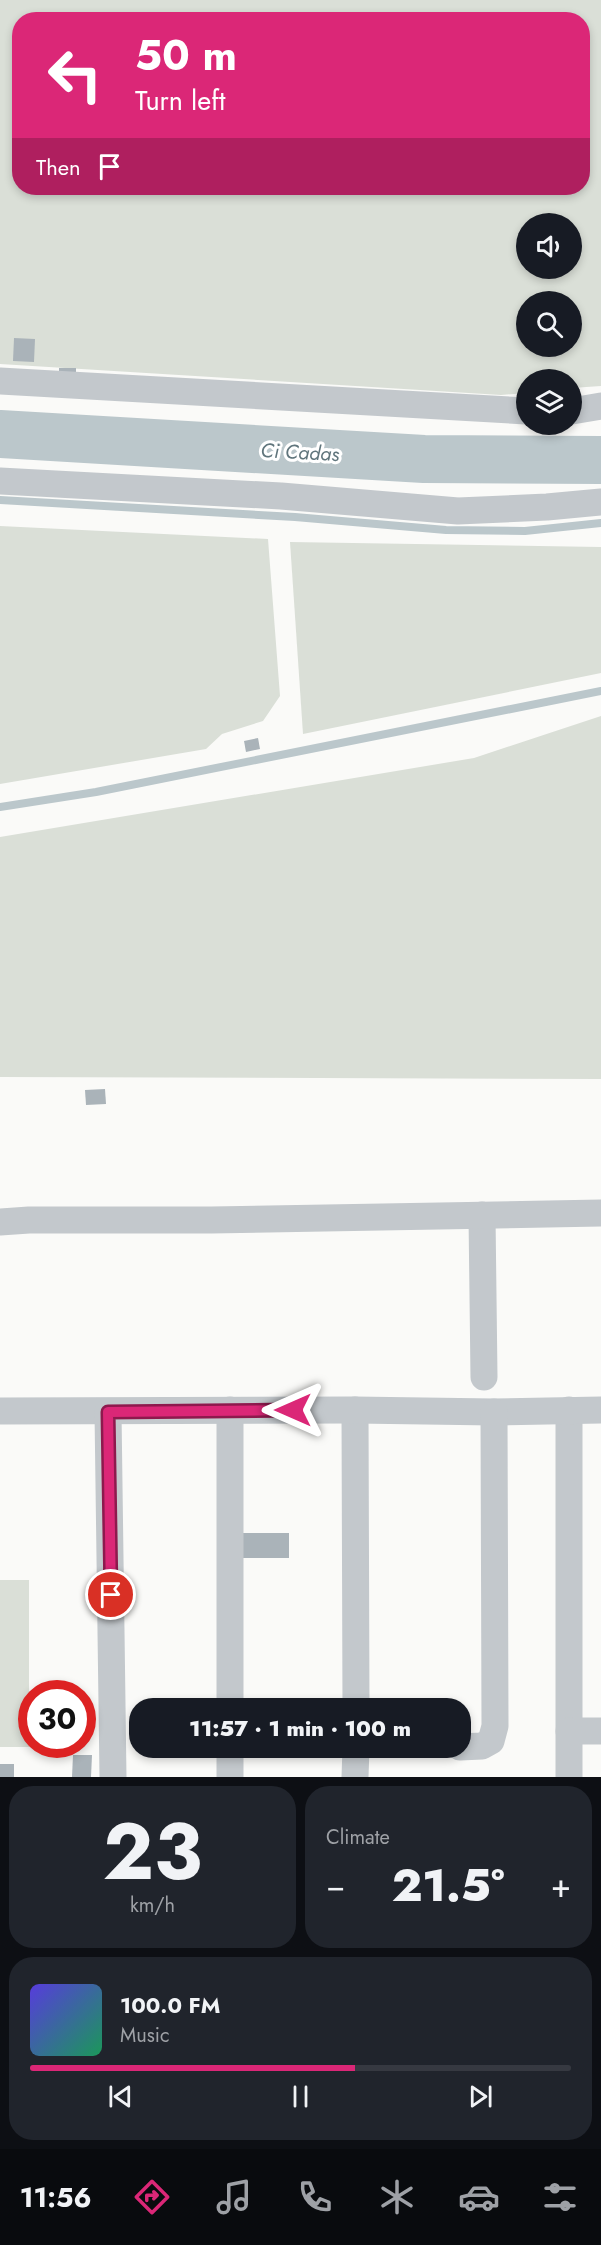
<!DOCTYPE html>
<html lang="en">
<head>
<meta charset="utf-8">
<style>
	:root { --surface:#171b24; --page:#20242c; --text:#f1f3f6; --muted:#9ea1a6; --line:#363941; --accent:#db2777 }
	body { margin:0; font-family:Jost,sans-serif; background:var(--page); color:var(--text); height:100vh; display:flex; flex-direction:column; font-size:22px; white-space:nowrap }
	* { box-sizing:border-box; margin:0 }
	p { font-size:20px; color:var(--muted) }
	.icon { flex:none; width:33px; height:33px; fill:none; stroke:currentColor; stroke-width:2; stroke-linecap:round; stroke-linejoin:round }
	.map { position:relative; height:1777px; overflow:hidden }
	.details { display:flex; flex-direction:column; gap:9px; padding:9px; background:#0d0f14; flex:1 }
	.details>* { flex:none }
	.hud { position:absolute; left:12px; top:12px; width:578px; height:183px; border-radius:24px; box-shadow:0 3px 9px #0003; background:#db2777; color:#fff; overflow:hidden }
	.fabs { position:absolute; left:516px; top:213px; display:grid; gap:12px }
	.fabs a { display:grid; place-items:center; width:66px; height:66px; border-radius:50%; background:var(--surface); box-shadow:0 3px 9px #0003; font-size:30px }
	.speed { position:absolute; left:18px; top:1680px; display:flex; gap:12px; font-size:30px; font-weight:700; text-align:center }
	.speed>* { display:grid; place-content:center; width:78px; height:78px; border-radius:50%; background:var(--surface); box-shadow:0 3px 9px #0003; line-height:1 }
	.speed .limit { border:9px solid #d22; background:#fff; color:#111 }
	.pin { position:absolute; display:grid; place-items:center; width:51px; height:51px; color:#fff; margin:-26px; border:3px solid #fff; border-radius:50%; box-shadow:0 2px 6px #0007 }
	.me { position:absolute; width:66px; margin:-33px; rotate:270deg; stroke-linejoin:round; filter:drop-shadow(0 0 4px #0008) }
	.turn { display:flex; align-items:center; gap:21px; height:126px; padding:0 24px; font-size:27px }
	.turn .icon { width:78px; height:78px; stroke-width:2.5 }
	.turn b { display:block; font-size:42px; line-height:51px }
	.then { display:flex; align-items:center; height:57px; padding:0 24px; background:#0003; gap:12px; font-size:22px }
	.big { font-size:45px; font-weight:800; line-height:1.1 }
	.details .card { flex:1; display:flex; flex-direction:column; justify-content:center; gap:9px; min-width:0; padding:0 21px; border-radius:24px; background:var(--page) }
	.details .dial { align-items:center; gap:0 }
	.dial b { font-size:78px; line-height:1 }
	.song { display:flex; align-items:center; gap:18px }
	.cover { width:72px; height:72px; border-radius:9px; background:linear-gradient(135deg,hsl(250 70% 55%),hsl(150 70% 35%)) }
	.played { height:6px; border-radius:3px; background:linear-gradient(90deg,var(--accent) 60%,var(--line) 60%) }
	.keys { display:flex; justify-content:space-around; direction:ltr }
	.heat { display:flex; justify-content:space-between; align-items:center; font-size:33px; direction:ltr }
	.details .tiles { flex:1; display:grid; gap:9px; grid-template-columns:1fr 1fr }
	.card:last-child { grid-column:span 2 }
	.trip { position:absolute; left:129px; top:1698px; width:342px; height:60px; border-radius:24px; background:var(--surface); box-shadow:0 3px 9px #0003; font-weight:800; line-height:60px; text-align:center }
	.tabs { display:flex; height:96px; justify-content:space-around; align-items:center; background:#090b0e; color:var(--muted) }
	.tabs .icon { width:42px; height:42px }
	.tabs .selected { color:var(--accent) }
	.tabs b { font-size:27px; color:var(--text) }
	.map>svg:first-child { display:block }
	.green { fill:#dadfd7; fill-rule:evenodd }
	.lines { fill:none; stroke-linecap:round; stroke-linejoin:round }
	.stream { stroke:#bbc7cb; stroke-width:8 }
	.river { stroke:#bbc7cb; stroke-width:48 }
	.building { fill:#aab3b9 }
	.street { stroke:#c3c8cc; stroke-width:27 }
	.route-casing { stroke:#8e194d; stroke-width:15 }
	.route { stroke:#db2777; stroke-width:10 }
	.labels { text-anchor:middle; stroke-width:6; stroke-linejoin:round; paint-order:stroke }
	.water-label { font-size:20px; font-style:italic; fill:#60757c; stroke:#fff }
</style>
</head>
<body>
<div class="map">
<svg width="601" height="1777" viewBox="0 0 601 1777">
	<rect width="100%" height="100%" fill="#fafaf8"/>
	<g class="green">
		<path d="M 0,0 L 601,0 L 601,386 L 572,388 L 572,380 L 526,380 L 526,393 L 501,395 L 0,364 ZM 20,20 L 582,20 L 582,188 L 20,188 ZM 526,224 L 572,224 L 572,268 L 526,268 ZM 526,302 L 572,302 L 572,346 L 526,346 Z"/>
		<path d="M 0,526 L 268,539 L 280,696 L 263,721 L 222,734 L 206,749 L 0,784 Z"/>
		<path d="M 290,542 L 601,547 L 601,673 L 303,734 Z"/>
		<path d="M 601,716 L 601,1079 L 0,1077 L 0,837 L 474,758 Z"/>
		<rect x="0" y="1580" width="29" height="167"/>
	</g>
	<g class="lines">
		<g class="stream">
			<path d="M 0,500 L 295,517 L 446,530 L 525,531 L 601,523"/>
			<path d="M 0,807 L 96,792 L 601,691"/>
		</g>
		<path class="river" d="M 0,434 L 424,459 L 601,460"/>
	</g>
	<g class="building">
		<path d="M 14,338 L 35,339 L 34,362 L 13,361 Z"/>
		<rect x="59" y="368" width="17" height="12"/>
		<path d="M 258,738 L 260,749 L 246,752 L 244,741 Z"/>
		<path d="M 105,1089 L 106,1104 L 86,1105 L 85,1090 Z"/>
		<rect x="241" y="1533" width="48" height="25"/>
		<path d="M 73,1755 L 92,1755 L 91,1777 L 72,1777 Z"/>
		<rect x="0" y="1764" width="14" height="13"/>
	</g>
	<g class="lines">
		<g class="street">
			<path d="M 0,381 L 526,411"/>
			<path d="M 572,411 L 601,406"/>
			<path d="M 0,481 L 281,496 L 458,511 L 547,507 L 601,502"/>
			<path d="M 482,1215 L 484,1377"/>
			<path d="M 0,1222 L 29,1220 L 211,1220 L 601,1213"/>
			<path d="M 355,1410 L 356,1708"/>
			<path d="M 569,1410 L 569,1731 L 601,1731"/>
			<path d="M 0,1411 L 355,1410 L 494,1412 L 601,1410"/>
			<path d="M 108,1412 L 113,1777"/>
			<path d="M 230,1708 L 230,1410"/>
			<path d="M 460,1747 L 482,1746 L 491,1741 L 495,1726 L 494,1412"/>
			<path d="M 230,1777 L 230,1748"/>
			<path d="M 355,1777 L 356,1748"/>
			<path d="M 569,1777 L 569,1731"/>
		</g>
	</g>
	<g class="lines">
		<g class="route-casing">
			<path id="route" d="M 111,1595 L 108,1412 L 293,1410"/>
		</g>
		<use href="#route" class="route"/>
	</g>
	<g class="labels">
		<g class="water-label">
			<text transform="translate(300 452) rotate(3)" y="7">Ci Cadas</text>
		</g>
	</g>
</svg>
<div class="fabs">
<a><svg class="icon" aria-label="sound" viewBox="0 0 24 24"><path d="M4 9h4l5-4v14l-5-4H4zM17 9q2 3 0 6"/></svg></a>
<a><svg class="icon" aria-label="search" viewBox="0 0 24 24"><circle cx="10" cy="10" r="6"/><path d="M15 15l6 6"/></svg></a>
<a><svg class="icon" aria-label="layers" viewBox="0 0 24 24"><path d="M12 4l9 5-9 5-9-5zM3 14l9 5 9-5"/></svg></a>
</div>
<div class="speed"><div class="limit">30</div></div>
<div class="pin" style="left:111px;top:1595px;background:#d93025"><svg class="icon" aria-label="arrive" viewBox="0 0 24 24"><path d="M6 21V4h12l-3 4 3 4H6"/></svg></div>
<svg class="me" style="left:293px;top:1410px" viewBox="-20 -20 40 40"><path d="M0-17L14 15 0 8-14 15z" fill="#db2777" stroke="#fff" stroke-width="4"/></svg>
<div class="trip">11:57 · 1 min · 100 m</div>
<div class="hud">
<div class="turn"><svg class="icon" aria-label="left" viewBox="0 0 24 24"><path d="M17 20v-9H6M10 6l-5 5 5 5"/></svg><div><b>50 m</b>Turn left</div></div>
<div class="then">Then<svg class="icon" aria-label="arrive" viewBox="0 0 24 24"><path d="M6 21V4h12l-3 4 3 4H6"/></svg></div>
</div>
</div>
<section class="details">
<div class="tiles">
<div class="card dial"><b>23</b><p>km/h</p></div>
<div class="card"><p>Climate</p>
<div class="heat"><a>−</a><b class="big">21.5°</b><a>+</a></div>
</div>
<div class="card">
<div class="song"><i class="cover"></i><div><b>100.0 FM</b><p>Music</p></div></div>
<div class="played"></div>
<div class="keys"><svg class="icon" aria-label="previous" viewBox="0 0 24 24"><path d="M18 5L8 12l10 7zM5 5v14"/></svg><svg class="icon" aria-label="pause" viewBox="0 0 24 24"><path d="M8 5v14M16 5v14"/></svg><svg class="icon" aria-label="next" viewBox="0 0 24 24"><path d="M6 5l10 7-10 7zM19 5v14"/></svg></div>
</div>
</div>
</section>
<nav class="tabs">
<b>11:56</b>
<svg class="icon selected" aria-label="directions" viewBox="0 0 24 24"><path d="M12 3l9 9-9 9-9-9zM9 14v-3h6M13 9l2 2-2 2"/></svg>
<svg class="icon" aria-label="music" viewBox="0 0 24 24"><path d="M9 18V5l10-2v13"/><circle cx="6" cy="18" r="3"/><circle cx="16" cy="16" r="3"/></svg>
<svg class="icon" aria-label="phone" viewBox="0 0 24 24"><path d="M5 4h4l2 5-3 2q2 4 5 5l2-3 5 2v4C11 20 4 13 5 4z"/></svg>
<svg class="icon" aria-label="climate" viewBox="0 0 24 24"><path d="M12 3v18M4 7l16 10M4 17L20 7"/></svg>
<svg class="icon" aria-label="car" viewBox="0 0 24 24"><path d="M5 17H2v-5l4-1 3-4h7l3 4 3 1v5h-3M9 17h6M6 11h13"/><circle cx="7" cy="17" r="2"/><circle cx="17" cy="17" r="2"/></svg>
<svg class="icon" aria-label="filters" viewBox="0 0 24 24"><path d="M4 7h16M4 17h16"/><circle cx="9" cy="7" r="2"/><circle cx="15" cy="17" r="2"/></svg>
</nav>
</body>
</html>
